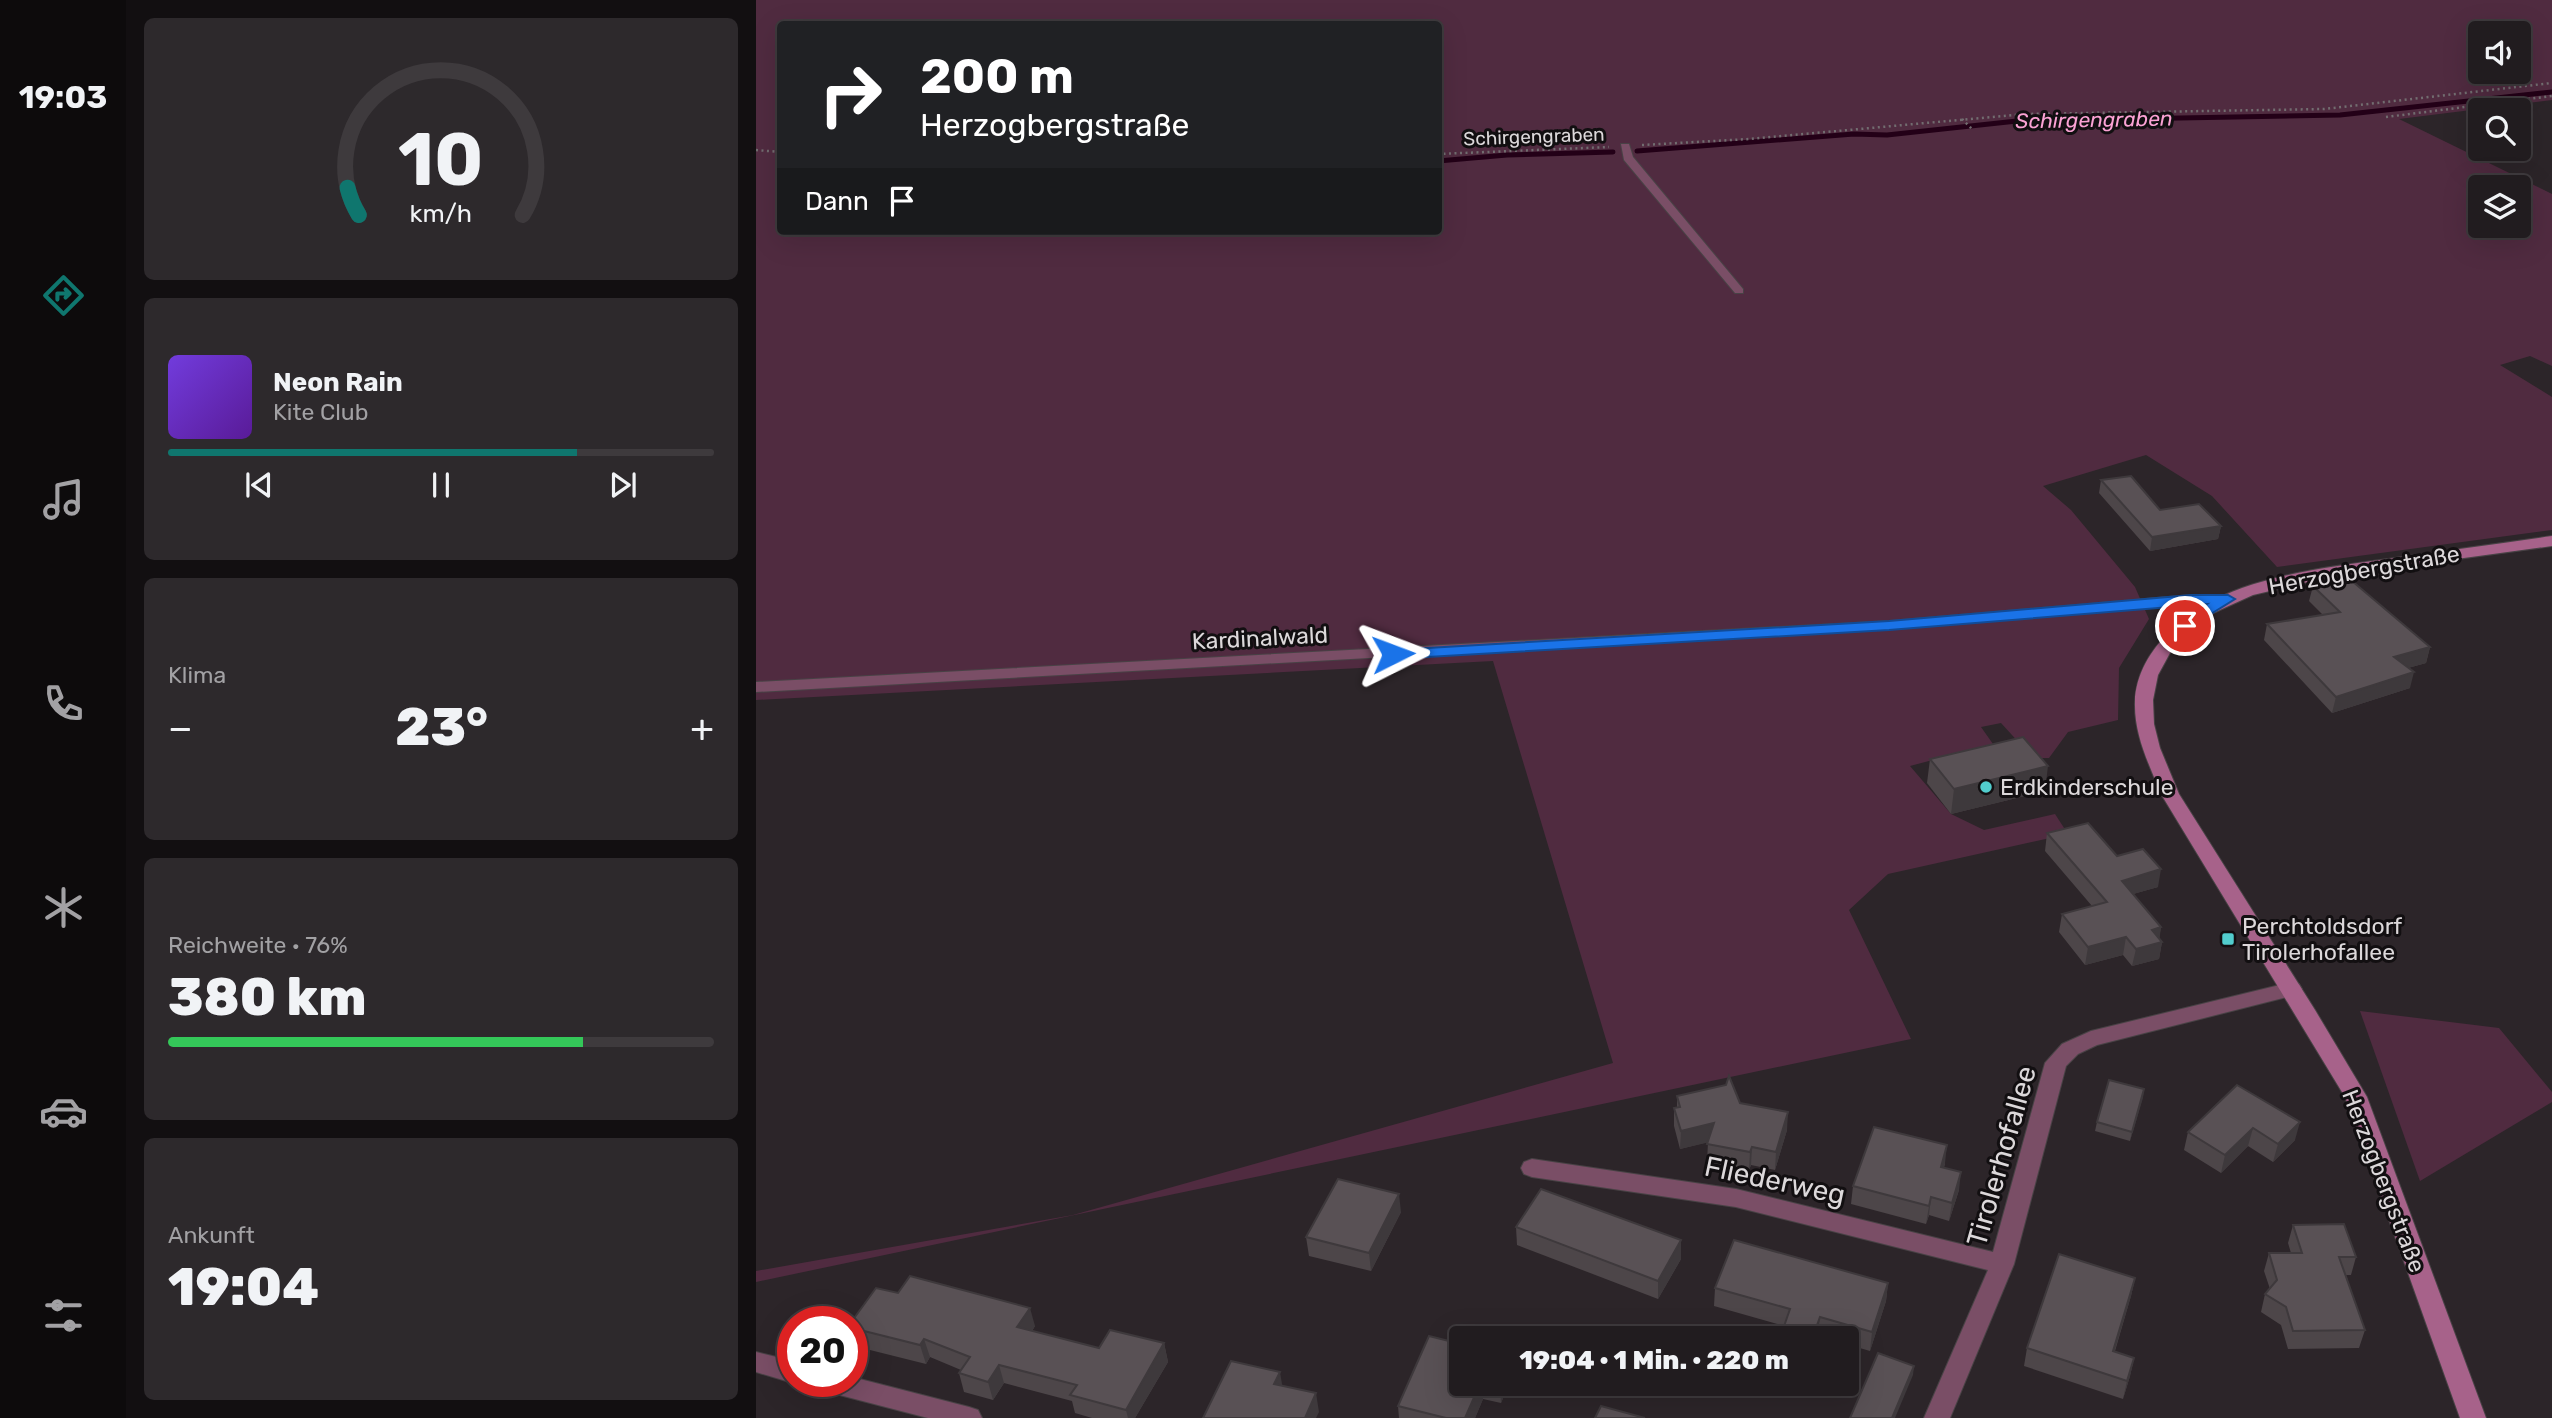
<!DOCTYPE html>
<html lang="de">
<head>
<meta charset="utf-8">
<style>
	:root { --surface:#211c1f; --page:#2d292c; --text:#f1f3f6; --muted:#a2a1a4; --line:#3e3a3d; --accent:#0f766e }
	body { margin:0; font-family:Rubik,sans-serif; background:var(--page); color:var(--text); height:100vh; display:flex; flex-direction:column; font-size:26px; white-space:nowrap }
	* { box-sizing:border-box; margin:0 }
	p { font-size:23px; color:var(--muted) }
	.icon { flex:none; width:38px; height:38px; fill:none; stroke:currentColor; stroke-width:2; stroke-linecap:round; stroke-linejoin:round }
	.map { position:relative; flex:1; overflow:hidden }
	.panel { display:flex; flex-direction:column; gap:18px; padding:18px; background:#120f11; width:630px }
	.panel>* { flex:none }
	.hud { position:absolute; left:21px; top:21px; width:665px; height:214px; border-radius:7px; box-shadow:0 7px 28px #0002,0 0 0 2px var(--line); background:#202124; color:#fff; overflow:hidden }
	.tools { position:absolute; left:1712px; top:21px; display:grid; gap:14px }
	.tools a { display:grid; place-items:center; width:63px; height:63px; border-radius:7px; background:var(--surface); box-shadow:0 7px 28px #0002,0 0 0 2px var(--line); font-size:35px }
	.speed { position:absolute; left:21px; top:1306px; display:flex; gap:14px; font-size:35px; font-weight:700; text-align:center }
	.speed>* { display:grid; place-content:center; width:91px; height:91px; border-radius:50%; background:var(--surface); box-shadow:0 7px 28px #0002,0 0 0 2px var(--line); line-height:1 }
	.speed .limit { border:10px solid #d22; background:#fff; color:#111 }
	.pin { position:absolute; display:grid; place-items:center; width:60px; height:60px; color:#fff; margin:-30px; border:4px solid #fff; border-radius:50%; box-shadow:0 2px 7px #0007 }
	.me { position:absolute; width:77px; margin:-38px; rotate:87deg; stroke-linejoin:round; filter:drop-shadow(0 0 5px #0008) }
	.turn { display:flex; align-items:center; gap:24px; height:147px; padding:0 28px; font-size:32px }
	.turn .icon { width:91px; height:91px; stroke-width:2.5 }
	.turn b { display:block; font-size:49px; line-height:60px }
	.then { display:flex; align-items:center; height:66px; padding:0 28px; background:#0003; gap:14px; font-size:26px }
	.big { font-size:52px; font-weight:800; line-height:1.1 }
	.panel .card { flex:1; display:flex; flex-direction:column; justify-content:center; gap:10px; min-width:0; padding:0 24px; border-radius:10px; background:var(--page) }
	.panel .dial { align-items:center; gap:0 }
	.dial svg { height:182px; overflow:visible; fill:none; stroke:var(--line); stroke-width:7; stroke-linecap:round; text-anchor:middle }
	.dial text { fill:var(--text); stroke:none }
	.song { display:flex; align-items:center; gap:21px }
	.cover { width:84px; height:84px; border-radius:10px; background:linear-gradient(135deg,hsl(260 70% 55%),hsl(270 70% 35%)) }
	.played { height:7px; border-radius:4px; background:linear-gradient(90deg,var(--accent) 75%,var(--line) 75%) }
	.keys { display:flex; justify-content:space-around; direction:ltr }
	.heat { display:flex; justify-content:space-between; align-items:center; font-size:38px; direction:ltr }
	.charge { height:10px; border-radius:5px; background:linear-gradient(90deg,#34c759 76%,var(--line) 0) }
	.trip { position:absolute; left:693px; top:1326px; width:410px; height:70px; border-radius:7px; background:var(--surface); box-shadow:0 7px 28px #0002,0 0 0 2px var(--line); font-weight:800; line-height:70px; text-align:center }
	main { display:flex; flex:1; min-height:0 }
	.tab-bar { display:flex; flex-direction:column; width:126px; justify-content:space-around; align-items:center; background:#0d0b0c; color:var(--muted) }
	.tab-bar .icon { width:49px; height:49px }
	.tab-bar .active { color:var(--accent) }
	.tab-bar b { font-size:32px; color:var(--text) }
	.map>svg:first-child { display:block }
	.green { fill:#502b40; fill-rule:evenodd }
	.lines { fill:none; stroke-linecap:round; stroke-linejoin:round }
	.stream { stroke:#230017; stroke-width:5 }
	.lane-casing { stroke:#484245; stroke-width:2 }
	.street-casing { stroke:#484245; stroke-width:2 }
	.secondary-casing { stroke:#484245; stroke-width:2 }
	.path { stroke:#726d70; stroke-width:2.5; stroke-dasharray:2 3.5; stroke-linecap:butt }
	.lane { fill:#7a4e66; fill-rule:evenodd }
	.street { fill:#7a4e66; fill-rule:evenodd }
	.secondary { fill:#a7628a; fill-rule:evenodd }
	.wall { fill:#4d4649 }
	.shaded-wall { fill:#3e393c }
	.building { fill:#595155; stroke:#3e393c; stroke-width:2 }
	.route { fill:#1a73e8; stroke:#114b97; stroke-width:2 }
	.poi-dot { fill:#52cdcd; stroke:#120f11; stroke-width:2.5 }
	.labels { text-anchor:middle; stroke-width:6; stroke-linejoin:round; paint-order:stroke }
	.far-street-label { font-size:19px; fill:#dcd8da; stroke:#120f11 }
	.far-water-label { font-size:21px; font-style:italic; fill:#fba2d4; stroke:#120f11 }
	.street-label { font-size:23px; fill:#dcd8da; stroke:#120f11 }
	.poi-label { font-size:23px; fill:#dcd8da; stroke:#120f11; text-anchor:start }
	.near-street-label { font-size:28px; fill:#dcd8da; stroke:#120f11 }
</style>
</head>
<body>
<main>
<nav class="tab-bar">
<b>19:03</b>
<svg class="icon active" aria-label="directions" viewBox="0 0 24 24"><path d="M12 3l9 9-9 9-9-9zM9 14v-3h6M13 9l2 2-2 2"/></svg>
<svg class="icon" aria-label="music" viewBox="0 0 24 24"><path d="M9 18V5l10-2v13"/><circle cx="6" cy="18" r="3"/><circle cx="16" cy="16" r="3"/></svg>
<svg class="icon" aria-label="phone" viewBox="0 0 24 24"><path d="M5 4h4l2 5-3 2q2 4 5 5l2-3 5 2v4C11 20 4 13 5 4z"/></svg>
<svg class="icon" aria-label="climate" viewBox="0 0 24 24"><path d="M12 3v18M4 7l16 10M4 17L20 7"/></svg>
<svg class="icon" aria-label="car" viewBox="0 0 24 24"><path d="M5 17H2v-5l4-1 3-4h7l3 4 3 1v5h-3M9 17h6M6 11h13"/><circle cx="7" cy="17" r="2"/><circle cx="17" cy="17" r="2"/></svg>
<svg class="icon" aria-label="filters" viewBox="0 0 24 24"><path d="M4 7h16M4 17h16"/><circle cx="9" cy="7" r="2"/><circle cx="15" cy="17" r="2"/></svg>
</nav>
<section class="panel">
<div class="card dial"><svg viewBox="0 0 100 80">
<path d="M14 69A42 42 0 1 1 86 69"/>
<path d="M14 69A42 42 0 0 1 9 57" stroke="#0f766e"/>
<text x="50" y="56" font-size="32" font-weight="700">10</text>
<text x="50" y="72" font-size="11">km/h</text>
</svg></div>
<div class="card">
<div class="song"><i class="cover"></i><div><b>Neon Rain</b><p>Kite Club</p></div></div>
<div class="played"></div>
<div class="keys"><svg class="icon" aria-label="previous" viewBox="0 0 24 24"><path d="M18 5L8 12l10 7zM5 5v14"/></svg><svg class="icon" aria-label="pause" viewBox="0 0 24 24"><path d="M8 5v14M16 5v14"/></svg><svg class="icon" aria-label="next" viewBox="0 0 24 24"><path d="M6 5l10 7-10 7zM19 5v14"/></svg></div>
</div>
<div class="card"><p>Klima</p>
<div class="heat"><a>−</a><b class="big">23°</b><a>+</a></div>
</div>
<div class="card"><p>Reichweite · 76%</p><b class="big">380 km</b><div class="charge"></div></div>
<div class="card"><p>Ankunft</p><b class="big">19:04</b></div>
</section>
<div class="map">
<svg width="1796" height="1418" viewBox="0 0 1796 1418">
	<rect width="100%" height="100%" fill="#2c2529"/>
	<g class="green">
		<path d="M 0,0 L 1796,0 L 1796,100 L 1643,119 L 1796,194 L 1796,366 L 1774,356 L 1744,365 L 1796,397 L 1796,530 L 1521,567 L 1456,496 L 1390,455 L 1287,486 L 1315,510 L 1379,587 L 1393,619 L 1363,668 L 1362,720 L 1312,732 L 1293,758 L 1277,758 L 1245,723 L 1225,727 L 1237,744 L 1154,766 L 1195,814 L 1228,830 L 1299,814 L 1312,834 L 1132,874 L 1093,910 L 1155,1039 L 0,1282 L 0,1271 L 317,1215 L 857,1063 L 737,661 L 0,700 ZM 24,24 L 682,24 L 682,231 L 24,231 ZM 1724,33 L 1762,33 L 1762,72 L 1724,72 ZM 1724,187 L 1762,187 L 1762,226 L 1724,226 Z"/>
		<path d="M 1604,1011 L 1743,1028 L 1796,1092 L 1796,1102 L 1664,1181 Z"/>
	</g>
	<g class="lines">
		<g class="stream">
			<path d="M 881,151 L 1098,134 L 1131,135 L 1261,121 L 1584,115 L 1796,92"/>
			<path d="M 682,161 L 751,155 L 857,152"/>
		</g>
		<g class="lane-casing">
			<g id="lane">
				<path d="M 865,144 L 873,144 L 877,157 L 987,289 L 987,293 L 979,293 L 868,160 Z"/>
				<path d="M 1435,595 L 1472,595 L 1479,599 L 1472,603 L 1435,603 L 1133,629 L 0,692 L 0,682 L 1133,621 Z"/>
			</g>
		</g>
		<g class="street-casing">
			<g id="street">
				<path d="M 1536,982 L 1543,984 L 1546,989 L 1543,994 L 1341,1045 L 1322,1054 L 1310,1066 L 1258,1264 L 1194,1418 L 1168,1418 L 1232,1270 L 980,1207 L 776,1177 L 768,1174 L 765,1168 L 768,1162 L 776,1159 L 980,1189 L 1237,1252 L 1289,1063 L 1306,1044 L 1335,1031 Z"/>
				<path d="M 0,1352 L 37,1361 L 37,1381 L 42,1381 L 37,1383 L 0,1372 Z"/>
				<path d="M 96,1377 L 213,1407 L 222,1410 L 226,1418 L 172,1418 L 72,1392 L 63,1389 L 59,1381 L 96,1381 Z"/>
			</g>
		</g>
		<g class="secondary-casing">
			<path id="secondary" d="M 1796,536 L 1796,546 L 1577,576 L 1497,595 L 1455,614 L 1435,630 L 1414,653 L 1402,675 L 1397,700 L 1398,724 L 1404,748 L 1423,794 L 1559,1010 L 1611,1097 L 1730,1418 L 1704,1418 L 1589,1097 L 1405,794 C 1393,764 1378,735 1379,702 C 1381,646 1438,605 1486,588 C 1531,572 1585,565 1632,559 C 1687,551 1741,544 1796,536 Z"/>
		</g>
		<g class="path">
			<path d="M 1630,117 L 1796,96"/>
			<path d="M 1206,119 L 1217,130"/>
			<path d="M 886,145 L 993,139 L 1269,114 L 1568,109 L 1796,83"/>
			<path d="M 0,150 L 24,152"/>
			<path d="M 682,154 L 853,147"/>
		</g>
		<use href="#lane" class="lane"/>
		<use href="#street" class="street"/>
		<use href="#secondary" class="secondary"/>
	</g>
	<g class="wall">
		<path d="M 1345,480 L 1404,510 L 1465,526 L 1462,539 L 1394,551 L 1343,493 Z"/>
		<path d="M 1557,586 L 1674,647 L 1670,663 L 1652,668 L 1654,688 L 1576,713 L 1508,640 L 1511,624 L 1567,615 L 1553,601 Z"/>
		<path d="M 1174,759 L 1289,791 L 1195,814 L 1171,783 Z"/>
		<path d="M 1291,833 L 1361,856 L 1402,887 L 1377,894 L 1405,927 L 1403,938 L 1406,942 L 1403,959 L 1376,966 L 1367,955 L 1329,965 L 1303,932 L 1306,914 L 1336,906 L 1289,851 Z"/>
		<path d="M 1481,1085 L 1539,1140 L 1517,1162 L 1492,1146 L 1465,1173 L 1428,1150 L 1432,1132 Z"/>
		<path d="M 1388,1089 L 1374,1141 L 1339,1131 L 1341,1122 Z"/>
		<path d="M 921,1096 L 984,1103 L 1031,1130 L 1019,1170 L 995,1165 L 993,1170 L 951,1162 L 952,1142 L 924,1149 L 918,1126 L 918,1108 L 921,1107 Z"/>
		<path d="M 1189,1163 L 1188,1168 L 1203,1190 L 1193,1221 L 1173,1215 L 1170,1224 L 1095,1204 L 1097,1186 Z"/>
		<path d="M 645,1212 L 615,1271 L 553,1256 L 550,1237 Z"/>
		<path d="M 1537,1225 L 1600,1257 L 1595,1275 L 1590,1275 L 1609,1330 L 1603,1348 L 1532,1349 L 1525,1325 L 1505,1312 L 1509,1294 L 1514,1289 L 1508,1271 L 1513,1253 L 1535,1253 L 1532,1243 Z"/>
		<path d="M 760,1227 L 925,1259 L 902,1299 L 761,1245 Z"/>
		<path d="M 1379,1278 L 1375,1296 L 1359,1351 L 1378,1358 L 1374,1376 L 1367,1399 L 1268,1366 L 1271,1348 Z"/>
		<path d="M 1132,1283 L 1130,1301 L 1114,1351 L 1090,1344 L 1090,1339 L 1073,1339 L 1063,1336 L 1061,1339 L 1025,1339 L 1026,1332 L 1028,1326 L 958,1306 L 959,1288 Z"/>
		<path d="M 96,1321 L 279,1326 L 276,1331 L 343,1348 L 408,1343 L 412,1362 L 379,1418 L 336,1418 L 319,1413 L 316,1401 L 248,1383 L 237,1400 L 208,1392 L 203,1373 L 205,1370 L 174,1357 L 170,1364 L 98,1346 L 96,1340 Z"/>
		<path d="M 705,1384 L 753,1384 L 745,1403 L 727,1399 L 719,1418 L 643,1418 L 642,1406 Z"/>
	</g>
	<g class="shaded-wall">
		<path d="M 1465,526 L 1462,539 L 1394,551 L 1396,537 Z"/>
		<path d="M 1674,647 L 1670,663 L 1634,673 L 1638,657 Z"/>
		<path d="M 1658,672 L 1654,688 L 1576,713 L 1580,697 Z"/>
		<path d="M 1292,766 L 1289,791 L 1195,814 L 1198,789 Z"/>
		<path d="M 1405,869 L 1402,887 L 1363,898 L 1366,881 Z"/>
		<path d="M 1405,927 L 1403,943 L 1406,942 L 1403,959 L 1376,966 L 1380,949 L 1396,930 Z"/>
		<path d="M 1370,937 L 1367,955 L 1329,965 L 1332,947 Z"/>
		<path d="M 1388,1089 L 1387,1098 L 1374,1141 L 1376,1132 Z"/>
		<path d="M 1032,1112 L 1031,1130 L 1019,1170 L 1020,1152 Z"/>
		<path d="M 1544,1122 L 1539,1140 L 1517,1162 L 1522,1144 Z"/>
		<path d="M 958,1123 L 958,1141 L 924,1149 L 925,1131 Z"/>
		<path d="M 1497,1128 L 1492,1146 L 1465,1173 L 1469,1155 Z"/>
		<path d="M 1191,1145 L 1189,1163 L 1182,1185 L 1185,1167 Z"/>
		<path d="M 996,1147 L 995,1165 L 993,1170 L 994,1152 Z"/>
		<path d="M 1205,1172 L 1203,1190 L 1193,1221 L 1196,1203 Z"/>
		<path d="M 643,1194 L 645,1212 L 615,1271 L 613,1253 Z"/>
		<path d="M 1175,1197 L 1173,1215 L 1170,1224 L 1173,1206 Z"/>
		<path d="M 925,1240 L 925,1259 L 902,1299 L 902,1281 Z"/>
		<path d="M 1379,1278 L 1375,1296 L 1353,1369 L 1357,1351 Z"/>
		<path d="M 1132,1283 L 1130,1301 L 1114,1351 L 1116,1332 Z"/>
		<path d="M 274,1308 L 279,1326 L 266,1346 L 261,1327 Z"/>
		<path d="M 1064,1317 L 1061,1339 L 1056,1339 Z"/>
		<path d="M 168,1339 L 174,1357 L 170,1364 L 164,1345 Z"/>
		<path d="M 408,1343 L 412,1362 L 379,1418 L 372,1418 L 370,1410 Z"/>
		<path d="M 1378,1358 L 1374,1376 L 1367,1399 L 1371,1381 Z"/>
		<path d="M 243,1365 L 248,1383 L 237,1400 L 232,1382 Z"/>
		<path d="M 1158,1366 L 1157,1375 L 1139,1418 L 1136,1418 Z"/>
		<path d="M 524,1372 L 527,1390 L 518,1384 Z"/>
		<path d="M 724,1384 L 726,1384 L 727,1399 L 719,1418 L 709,1418 Z"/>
		<path d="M 744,1384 L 753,1384 L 745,1403 L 744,1385 Z"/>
		<path d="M 560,1393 L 563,1412 L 560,1418 L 549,1418 Z"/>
	</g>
	<g class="building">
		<path d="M 1375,476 L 1404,510 L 1443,504 L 1465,526 L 1396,537 L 1345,480 Z"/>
		<path d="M 1596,581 L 1674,647 L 1638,657 L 1658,672 L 1580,697 L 1511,624 L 1584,612 L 1557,586 Z"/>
		<path d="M 1267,737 L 1292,766 L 1198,789 L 1174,759 Z"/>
		<path d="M 1332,823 L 1361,856 L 1387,849 L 1405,869 L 1366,881 L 1405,927 L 1396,930 L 1406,942 L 1380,949 L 1370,937 L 1332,947 L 1306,914 L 1351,902 L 1291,833 Z"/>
		<path d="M 973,1076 L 984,1103 L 1032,1112 L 1020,1152 L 996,1147 L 994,1152 L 951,1144 L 958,1123 L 925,1131 L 918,1108 L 924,1107 L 921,1096 L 970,1085 Z"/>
		<path d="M 1353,1080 L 1388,1089 L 1376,1132 L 1341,1122 Z"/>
		<path d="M 1481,1085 L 1544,1122 L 1522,1144 L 1497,1128 L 1469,1155 L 1432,1132 Z"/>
		<path d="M 1118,1127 L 1191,1145 L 1185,1167 L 1205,1172 L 1196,1203 L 1175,1197 L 1173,1206 L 1097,1186 Z"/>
		<path d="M 582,1179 L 643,1194 L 613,1253 L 550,1237 Z"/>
		<path d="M 785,1189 L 925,1240 L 902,1281 L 760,1227 Z"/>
		<path d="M 1588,1224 L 1600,1257 L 1583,1257 L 1609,1330 L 1537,1331 L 1530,1307 L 1509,1294 L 1521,1280 L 1513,1253 L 1546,1253 L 1537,1225 Z"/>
		<path d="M 978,1240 L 1132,1283 L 1116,1332 L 1064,1317 L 1056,1339 L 1049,1339 L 1026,1332 L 1034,1309 L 959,1288 Z"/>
		<path d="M 1303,1254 L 1379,1278 L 1357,1351 L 1378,1358 L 1371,1381 L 1271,1348 Z"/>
		<path d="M 154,1276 L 274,1308 L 261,1327 L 343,1348 L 354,1330 L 408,1343 L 370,1410 L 314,1395 L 321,1385 L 243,1365 L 232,1382 L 203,1373 L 214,1357 L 168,1339 L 164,1345 L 96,1328 L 96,1321 L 120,1288 L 142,1293 Z"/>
		<path d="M 673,1336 L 705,1344 L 705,1384 L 724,1384 L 709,1418 L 690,1418 L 642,1406 Z"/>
		<path d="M 1122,1353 L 1158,1366 L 1136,1418 L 1094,1418 Z"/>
		<path d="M 475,1361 L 524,1372 L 518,1384 L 560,1393 L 549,1418 L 447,1418 Z"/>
		<path d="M 845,1406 L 889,1418 L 839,1418 Z"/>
	</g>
	<path class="route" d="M 1435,595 L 1472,595 L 1479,599 L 1429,630 L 1422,626 L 1424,623 L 1451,604 L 1133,630 L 637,659 L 630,654 L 637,650 L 1133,621 Z"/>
	<g class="poi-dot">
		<circle cx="1230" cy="787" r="7"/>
		<rect x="1465" y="932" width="14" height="14" rx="3.5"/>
	</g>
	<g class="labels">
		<g class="far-street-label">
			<text transform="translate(778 136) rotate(-2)" y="7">Schirgengraben</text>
		</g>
		<g class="far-water-label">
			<text transform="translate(1338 120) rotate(-1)" y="7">Schirgengraben</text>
		</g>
		<g class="street-label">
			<text transform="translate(1608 570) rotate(-10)" y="8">Herzogbergstraße</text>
			<text transform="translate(504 638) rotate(-3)" y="8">Kardinalwald</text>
			<text transform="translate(1628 1181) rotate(69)" y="8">Herzogbergstraße</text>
		</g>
		<g class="poi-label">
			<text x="1244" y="795">Erdkinderschule</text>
			<text x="1486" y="934">Perchtoldsdorf<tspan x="1486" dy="26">Tirolerhofallee</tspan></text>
		</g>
		<g class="near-street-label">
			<text transform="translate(1245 1156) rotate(-74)" y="10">Tirolerhofallee</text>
			<text transform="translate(1019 1180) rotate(12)" y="10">Fliederweg</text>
		</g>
	</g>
</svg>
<div class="tools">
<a><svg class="icon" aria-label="sound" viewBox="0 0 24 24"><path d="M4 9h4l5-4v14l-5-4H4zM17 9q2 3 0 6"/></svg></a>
<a><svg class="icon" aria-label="search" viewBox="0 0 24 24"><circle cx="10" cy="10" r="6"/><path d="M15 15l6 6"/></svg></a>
<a><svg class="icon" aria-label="layers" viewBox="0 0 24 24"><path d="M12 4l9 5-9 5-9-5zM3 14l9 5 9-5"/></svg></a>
</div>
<div class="speed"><div class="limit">20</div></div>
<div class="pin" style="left:1429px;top:626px;background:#d93025"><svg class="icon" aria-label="arrive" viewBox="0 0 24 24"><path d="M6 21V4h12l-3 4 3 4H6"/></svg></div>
<svg class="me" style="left:637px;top:654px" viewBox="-20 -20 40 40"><path d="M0-17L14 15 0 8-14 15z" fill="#1a73e8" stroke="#fff" stroke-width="4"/></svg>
<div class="trip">19:04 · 1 Min. · 220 m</div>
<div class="hud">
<div class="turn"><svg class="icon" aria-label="right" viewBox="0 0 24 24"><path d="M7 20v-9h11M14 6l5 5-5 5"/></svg><div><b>200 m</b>Herzogbergstraße</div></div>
<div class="then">Dann<svg class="icon" aria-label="arrive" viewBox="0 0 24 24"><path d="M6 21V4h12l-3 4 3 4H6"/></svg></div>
</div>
</div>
</main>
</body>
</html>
